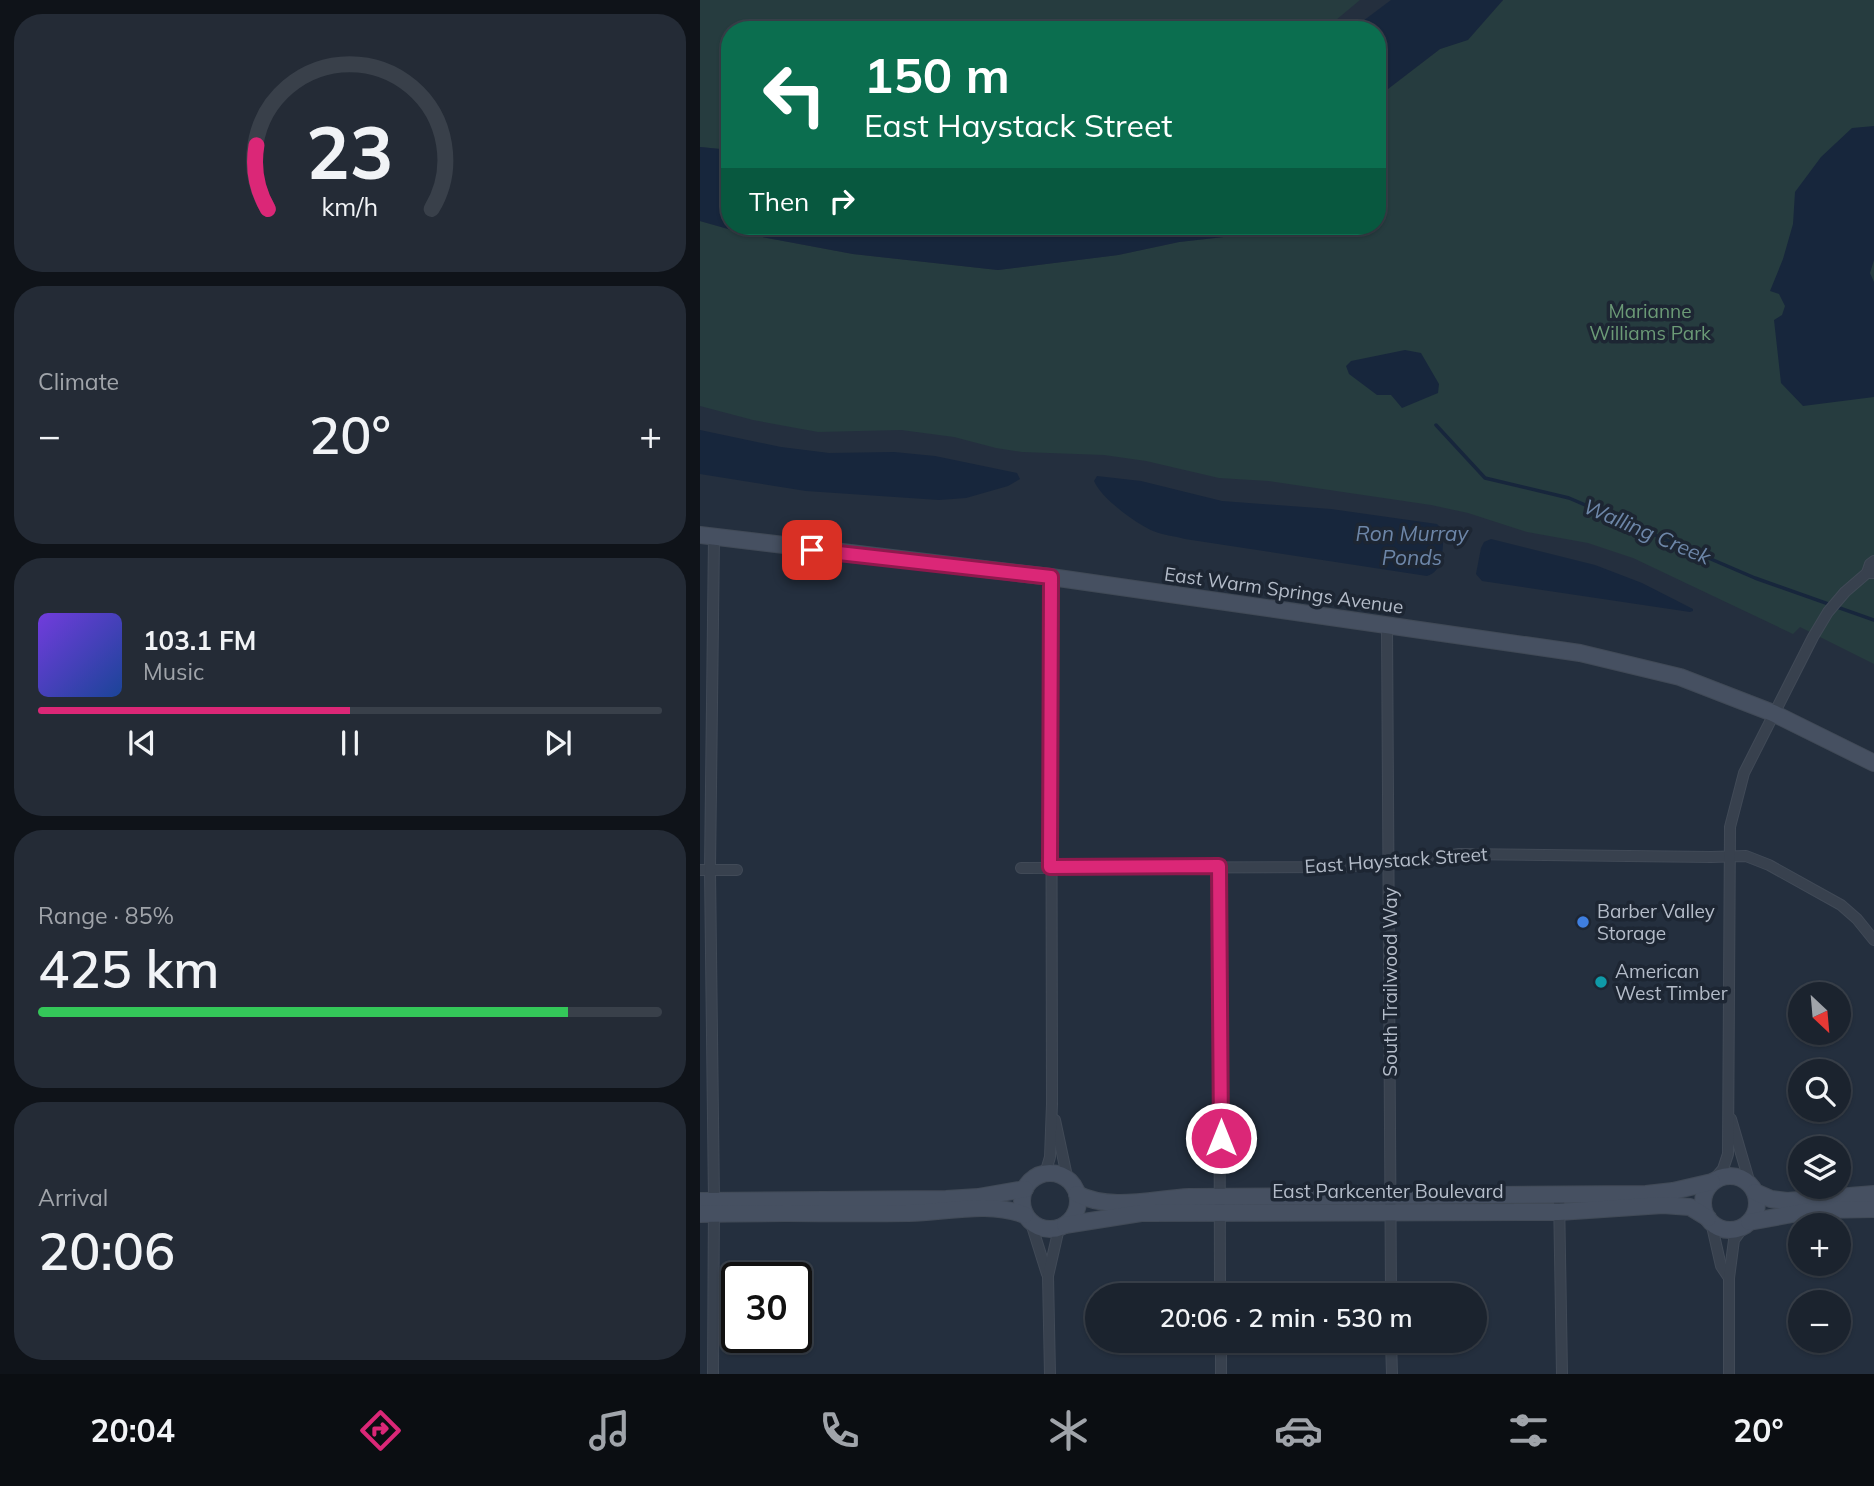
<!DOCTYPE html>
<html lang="en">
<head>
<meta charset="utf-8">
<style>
	:root { --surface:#1b232e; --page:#242b36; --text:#f1f3f6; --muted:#a0a4aa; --line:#39404a; --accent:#db2777 }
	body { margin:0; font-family:Mulish,sans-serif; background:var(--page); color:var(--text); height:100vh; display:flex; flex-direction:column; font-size:26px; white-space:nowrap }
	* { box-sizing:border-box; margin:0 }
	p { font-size:23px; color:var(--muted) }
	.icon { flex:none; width:38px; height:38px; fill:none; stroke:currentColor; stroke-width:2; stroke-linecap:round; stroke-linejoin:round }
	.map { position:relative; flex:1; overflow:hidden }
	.drawer { display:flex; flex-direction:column; gap:14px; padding:14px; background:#0f1319; width:700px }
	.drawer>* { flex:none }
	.hud { position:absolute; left:21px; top:21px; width:665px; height:214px; border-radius:28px; box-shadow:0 2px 5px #0004,0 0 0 2px var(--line); background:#0b6e4f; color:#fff; overflow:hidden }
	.needle { width:46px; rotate:154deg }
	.buttons { position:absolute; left:1088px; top:982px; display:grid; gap:14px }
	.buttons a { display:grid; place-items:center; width:63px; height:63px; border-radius:50%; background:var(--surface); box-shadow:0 2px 5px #0004,0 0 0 2px var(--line); font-size:35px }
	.speed { position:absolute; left:21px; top:1262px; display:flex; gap:14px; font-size:35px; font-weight:700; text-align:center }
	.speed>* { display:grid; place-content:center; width:91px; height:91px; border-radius:50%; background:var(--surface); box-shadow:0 2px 5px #0004,0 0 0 2px var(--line); line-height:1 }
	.speed .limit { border:4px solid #111; border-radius:10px; background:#fff; color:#111 }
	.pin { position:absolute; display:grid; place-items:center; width:60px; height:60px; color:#fff; margin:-30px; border-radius:14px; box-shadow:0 4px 10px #0006 }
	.me { position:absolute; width:77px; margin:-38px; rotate:0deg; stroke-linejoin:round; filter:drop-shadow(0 0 5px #0008) }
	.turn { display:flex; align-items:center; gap:24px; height:147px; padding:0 28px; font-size:32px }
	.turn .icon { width:91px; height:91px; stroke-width:2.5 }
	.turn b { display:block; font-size:49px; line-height:60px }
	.then { display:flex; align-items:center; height:66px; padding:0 28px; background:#0003; gap:14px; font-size:26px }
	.big { font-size:52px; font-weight:600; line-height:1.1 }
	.drawer .widget { flex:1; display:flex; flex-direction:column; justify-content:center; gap:10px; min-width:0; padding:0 24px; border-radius:28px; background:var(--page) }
	.drawer .dial { align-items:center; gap:0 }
	.dial svg { height:182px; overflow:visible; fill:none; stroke:var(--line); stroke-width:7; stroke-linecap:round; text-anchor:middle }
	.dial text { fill:var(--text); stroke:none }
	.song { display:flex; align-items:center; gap:21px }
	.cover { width:84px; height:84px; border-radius:10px; background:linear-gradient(135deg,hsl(260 70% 55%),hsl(220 70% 35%)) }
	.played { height:7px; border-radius:4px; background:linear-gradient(90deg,var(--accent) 50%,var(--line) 50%) }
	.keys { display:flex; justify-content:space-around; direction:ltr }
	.heat { display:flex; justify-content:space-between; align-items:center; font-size:38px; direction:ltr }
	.charge { height:10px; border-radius:5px; background:linear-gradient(90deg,#34c759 85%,var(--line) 0) }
	.trip { position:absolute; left:385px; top:1283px; width:402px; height:70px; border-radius:35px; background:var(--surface); box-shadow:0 2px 5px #0004,0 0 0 2px var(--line); font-weight:600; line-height:70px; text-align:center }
	.tab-bar { display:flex; height:112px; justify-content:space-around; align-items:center; background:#0b0e12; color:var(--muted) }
	.tab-bar .icon { width:49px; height:49px }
	.tab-bar .current { color:var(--accent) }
	.tab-bar b { font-size:32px; color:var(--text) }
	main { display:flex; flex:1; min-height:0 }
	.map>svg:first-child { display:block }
	.green { fill:#263c3f }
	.water { fill:#17263c }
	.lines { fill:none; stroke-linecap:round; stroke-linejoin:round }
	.stream { stroke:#17263c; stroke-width:3.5 }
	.street-casing { stroke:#414a57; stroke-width:12 }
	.secondary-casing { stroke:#414a57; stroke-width:18 }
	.street { stroke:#38414e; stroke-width:10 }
	.secondary { stroke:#465061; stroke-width:16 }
	.route-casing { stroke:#8e194d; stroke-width:18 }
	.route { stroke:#db2777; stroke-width:12 }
	.shop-dot { fill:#3f7fe0; stroke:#1d2633; stroke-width:2.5 }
	.culture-dot { fill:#0f9aa8; stroke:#1d2633; stroke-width:2.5 }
	.labels { text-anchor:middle; stroke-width:7; stroke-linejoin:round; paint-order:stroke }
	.park-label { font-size:19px; fill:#6b9a76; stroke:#1d2633 }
	.street-label { font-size:19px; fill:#b4bcc9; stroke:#1d2633 }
	.poi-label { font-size:19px; fill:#b4bcc9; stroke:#1d2633; text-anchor:start }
	.water-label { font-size:21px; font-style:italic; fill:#6d86a8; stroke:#1d2633 }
</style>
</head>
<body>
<main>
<section class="drawer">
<div class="widget dial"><svg viewBox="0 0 100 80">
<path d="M14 69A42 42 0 1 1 86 69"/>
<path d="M14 69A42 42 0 0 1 9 41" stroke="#db2777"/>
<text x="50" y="56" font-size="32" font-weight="700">23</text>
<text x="50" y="72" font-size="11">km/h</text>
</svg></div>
<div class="widget"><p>Climate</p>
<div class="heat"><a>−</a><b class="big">20°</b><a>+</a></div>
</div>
<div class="widget">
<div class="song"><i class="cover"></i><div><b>103.1 FM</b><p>Music</p></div></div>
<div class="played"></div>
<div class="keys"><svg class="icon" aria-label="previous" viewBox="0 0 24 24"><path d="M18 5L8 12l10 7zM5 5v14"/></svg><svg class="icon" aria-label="pause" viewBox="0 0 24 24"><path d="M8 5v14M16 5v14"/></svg><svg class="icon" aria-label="next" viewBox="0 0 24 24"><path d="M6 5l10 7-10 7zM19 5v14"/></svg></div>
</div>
<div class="widget"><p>Range · 85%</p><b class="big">425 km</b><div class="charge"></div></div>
<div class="widget"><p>Arrival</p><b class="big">20:06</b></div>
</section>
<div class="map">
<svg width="1174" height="1374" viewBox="0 0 1174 1374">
	<rect width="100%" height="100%" fill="#242f3e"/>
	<g class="green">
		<path d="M 0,0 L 660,0 L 636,20 L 618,30 L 30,30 L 30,150 L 0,147 Z"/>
		<path d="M 803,0 L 1174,0 L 1174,664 L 1100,627 L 1093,634 L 933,558 L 888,543 L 827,532 L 768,513 L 731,505 L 568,481 L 519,478 L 446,461 L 404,455 L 322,452 L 296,448 L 254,437 L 201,430 L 118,432 L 53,420 L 0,406 L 0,221 L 46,234 L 153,254 L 298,270 L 418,255 L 479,242 L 532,236 L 554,226 L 677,226 L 677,104 L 684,92 L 740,49 L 768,39 Z"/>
	</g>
	<g class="water">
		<path d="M 691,0 L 803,0 L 768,40 L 740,49 L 684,92 L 677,104 L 677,30 L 651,30 Z"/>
		<path d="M 1174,126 L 1174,260 L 1170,273 L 1174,282 L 1174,397 L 1103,406 L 1081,383 L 1074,320 L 1082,315 L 1085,306 L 1079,294 L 1070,291 L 1083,259 L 1093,224 L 1095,192 L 1121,157 L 1152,128 Z"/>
		<path d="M 0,147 L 30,150 L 30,226 L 554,226 L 532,236 L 479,242 L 418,255 L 298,270 L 153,254 L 46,234 L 0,221 Z"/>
		<path d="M 705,350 L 721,353 L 739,384 L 738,393 L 702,408 L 691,395 L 677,395 L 649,374 L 646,366 L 651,361 Z"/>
		<path d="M 0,430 L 81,447 L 129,453 L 194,452 L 235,456 L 317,473 L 320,479 L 308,486 L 266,498 L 239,500 L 106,491 L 0,474 Z"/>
		<path d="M 397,476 L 441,481 L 522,501 L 631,509 L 737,524 L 744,531 C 742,547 745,571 727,576 L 485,539 C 475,536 462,535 453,531 C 435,523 401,498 394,481 Z"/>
		<path d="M 791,539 L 895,565 L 942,583 L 993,609 L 993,611 L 990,612 L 782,581 L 776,574 L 781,548 L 784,542 Z"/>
	</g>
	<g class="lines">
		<path class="stream" d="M 736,425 L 785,478 L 869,498 L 1055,578 L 1174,620"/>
		<g class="street-casing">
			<g id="street">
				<path d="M 1167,573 L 1170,564 L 1174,561"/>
				<path d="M 687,627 L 691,1295"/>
				<path d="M 519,866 L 520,1295"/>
				<path d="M 321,868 L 632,867 L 690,864 L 759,854 L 1011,857 L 1046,856 L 1069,865 L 1141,905 L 1157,919 L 1174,940"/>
				<path d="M 0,870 L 37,870"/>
				<path d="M 1031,1119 L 1050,1184"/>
				<path d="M 355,1120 L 368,1181"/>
				<path d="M 345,1174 L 350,1157 L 352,1104 L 351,577"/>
				<path d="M 1012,1182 L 1023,1169 L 1028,1154 L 1030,827 L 1044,773 L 1113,637 L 1128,612 L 1145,592 L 1167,573 L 1174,573"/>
				<path d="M 859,1195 L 862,1374"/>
				<path d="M 1011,1222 L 1021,1266 L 1029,1278"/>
				<path d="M 331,1223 L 347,1274"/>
				<path d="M 521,1340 L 521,1374"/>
				<path d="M 691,1340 L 692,1374"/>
				<path d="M 13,1374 L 14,1201 L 10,870 L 14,537"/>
				<path d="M 350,1374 L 348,1276 L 359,1228"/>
				<path d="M 1029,1374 L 1029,1278 L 1034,1240 L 1045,1225"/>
			</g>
		</g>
		<g class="secondary-casing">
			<g id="secondary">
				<path d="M 0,535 L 351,577 L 880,653 L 980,677 L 1073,713 L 1174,763"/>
				<circle cx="350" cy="1201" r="28"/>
				<circle cx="1030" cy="1203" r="27"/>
				<path d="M 1055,1192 L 1071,1199 L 1087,1201 L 1174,1194"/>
				<path d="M 377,1194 C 410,1211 453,1199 489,1197 L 946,1194 L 973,1191 L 1012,1182"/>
				<path d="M 0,1201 L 246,1199 L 278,1197 L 325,1189"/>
				<path d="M 0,1214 C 70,1212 139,1214 209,1213 C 248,1212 288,1201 325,1215"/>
				<path d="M 1049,1222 L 1114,1210 L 1174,1209"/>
				<path d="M 365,1225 L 441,1213 L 859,1212 L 963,1205 L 990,1207 L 1008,1218"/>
			</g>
		</g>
		<use href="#street" class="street"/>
		<use href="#secondary" class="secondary"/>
	</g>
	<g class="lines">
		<g class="route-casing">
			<path id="route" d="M 112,550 L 351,577 L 350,867 L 519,866 L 521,1138"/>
		</g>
		<use href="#route" class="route"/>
	</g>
	<circle class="shop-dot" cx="883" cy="922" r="7"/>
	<circle class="culture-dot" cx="901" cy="982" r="7"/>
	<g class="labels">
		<g class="park-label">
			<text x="950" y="318">Marianne<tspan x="950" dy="22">Williams Park</tspan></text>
		</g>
		<g class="street-label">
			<text transform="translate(584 590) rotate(8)" y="7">East Warm Springs Avenue</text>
			<text transform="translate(696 860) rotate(-4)" y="7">East Haystack Street</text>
			<text transform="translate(690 982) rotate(-90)" y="7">South Trailwood Way</text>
			<text x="688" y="1198">East Parkcenter Boulevard</text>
		</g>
		<g class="poi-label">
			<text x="897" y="918">Barber Valley<tspan x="897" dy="22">Storage</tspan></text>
			<text x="915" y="978">American<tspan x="915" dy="22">West Timber</tspan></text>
		</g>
		<g class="water-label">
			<text transform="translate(947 532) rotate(23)" y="7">Walling Creek</text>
			<text x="712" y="541">Ron Murray<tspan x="712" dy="24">Ponds</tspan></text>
		</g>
	</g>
</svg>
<div class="buttons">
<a><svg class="needle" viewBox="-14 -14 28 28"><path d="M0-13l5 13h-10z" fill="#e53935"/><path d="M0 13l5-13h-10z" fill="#a0a4aa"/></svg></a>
<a><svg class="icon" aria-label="search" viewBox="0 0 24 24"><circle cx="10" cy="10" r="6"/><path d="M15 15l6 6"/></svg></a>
<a><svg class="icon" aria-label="layers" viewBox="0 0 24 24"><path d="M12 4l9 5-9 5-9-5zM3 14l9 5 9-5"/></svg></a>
<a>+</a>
<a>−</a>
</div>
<div class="speed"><div class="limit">30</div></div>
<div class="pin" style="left:112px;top:550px;background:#d93025"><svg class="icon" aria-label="arrive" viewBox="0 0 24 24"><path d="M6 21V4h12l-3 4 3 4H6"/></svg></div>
<svg class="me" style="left:521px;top:1138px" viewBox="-20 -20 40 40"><circle r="17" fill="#db2777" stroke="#fff" stroke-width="3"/><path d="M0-11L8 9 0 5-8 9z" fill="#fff"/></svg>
<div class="trip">20:06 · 2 min · 530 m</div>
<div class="hud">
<div class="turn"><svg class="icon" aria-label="left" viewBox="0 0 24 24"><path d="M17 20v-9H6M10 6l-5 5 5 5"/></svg><div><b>150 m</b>East Haystack Street</div></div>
<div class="then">Then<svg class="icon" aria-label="right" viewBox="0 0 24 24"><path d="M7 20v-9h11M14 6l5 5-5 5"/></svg></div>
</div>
</div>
</main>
<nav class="tab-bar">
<b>20:04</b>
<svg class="icon current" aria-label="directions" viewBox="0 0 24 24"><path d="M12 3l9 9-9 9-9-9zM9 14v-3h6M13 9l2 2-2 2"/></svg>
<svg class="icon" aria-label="music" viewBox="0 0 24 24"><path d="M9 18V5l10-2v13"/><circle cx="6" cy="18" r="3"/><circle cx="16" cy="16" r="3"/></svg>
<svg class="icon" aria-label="phone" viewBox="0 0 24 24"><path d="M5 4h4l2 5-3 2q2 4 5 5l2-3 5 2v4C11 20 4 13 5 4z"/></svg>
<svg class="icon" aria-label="climate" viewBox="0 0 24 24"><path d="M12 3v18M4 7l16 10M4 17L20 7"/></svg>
<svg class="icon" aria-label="car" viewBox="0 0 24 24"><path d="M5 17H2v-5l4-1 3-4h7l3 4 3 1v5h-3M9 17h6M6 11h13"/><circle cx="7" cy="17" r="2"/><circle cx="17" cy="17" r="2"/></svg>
<svg class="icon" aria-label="filters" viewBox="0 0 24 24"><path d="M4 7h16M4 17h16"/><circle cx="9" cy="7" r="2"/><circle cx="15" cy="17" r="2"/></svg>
<b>20°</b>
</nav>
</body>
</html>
